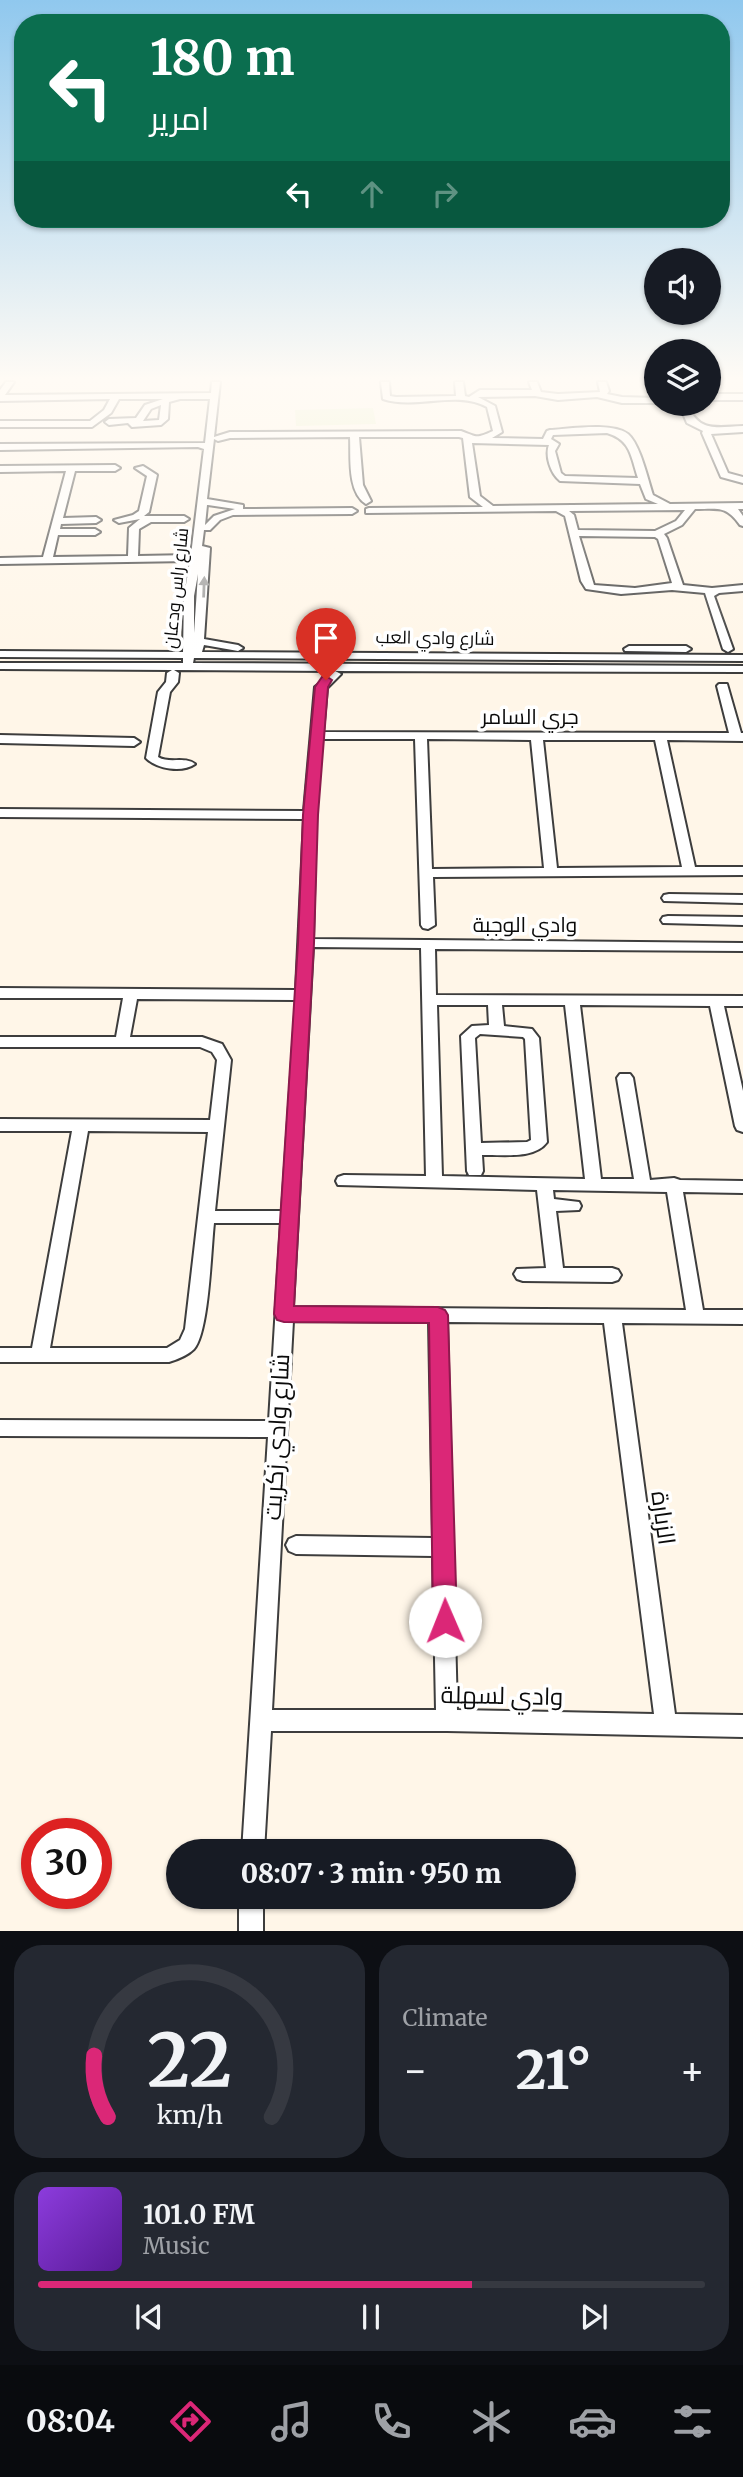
<!DOCTYPE html>
<html lang="en">
<head>
<meta charset="utf-8">
<style>
	:root { --surface:#171b24; --page:#242831; --text:#f1f3f6; --muted:#9ea1a6; --line:#363941; --accent:#db2777 }
	body { margin:0; font-family:Merriweather,Cairo,serif; background:var(--page); color:var(--text); height:100vh; display:flex; flex-direction:column; font-size:26px; white-space:nowrap }
	* { box-sizing:border-box; margin:0 }
	p { font-size:23px; color:var(--muted) }
	.icon { flex:none; width:38px; height:38px; fill:none; stroke:currentColor; stroke-width:2; stroke-linecap:round; stroke-linejoin:round }
	.map { position:relative; height:1931px; overflow:hidden }
	.side { display:flex; flex-direction:column; gap:14px; padding:14px; background:#0d0f14; flex:1 }
	.side>* { flex:none }
	.hud { position:absolute; left:14px; top:14px; width:716px; height:214px; border-radius:28px; box-shadow:0 2px 5px #0004; background:#0b6e4f; color:#fff; overflow:hidden }
	.controls { position:absolute; left:644px; top:248px; display:grid; gap:14px }
	.controls a { display:grid; place-items:center; width:77px; height:77px; border-radius:50%; background:var(--surface); box-shadow:0 2px 5px #0004; font-size:35px }
	.speed { position:absolute; left:21px; top:1818px; display:flex; gap:14px; font-size:35px; font-weight:700; text-align:center }
	.speed>* { display:grid; place-content:center; width:91px; height:91px; border-radius:50%; background:var(--surface); box-shadow:0 2px 5px #0004; line-height:1 }
	.speed .limit { border:10px solid #d22; background:#fff; color:#111 }
	.pin { position:absolute; display:grid; place-items:center; width:60px; height:60px; color:#fff; margin:-72px -30px; border-radius:50% 50% 50% 0; rotate:-45deg; box-shadow:0 0 7px #0007 }
	.pin .icon { rotate:45deg }
	.me { position:absolute; width:77px; margin:-38px; rotate:359deg; stroke-linejoin:round; filter:drop-shadow(0 0 5px #0008) }
	.turn { display:flex; align-items:center; gap:24px; height:147px; padding:0 21px; font-size:32px }
	.turn .icon { width:91px; height:91px; stroke-width:2.5 }
	.turn b { display:block; font-size:49px; line-height:60px }
	.lanes { display:flex; align-items:center; height:66px; padding:0 21px; background:#0003; justify-content:center; gap:35px; direction:ltr }
	.lanes .off { opacity:.35 }
	.big { font-size:52px; font-weight:800; line-height:1.1 }
	.side .tile { flex:1; display:flex; flex-direction:column; justify-content:center; gap:10px; min-width:0; padding:0 24px; border-radius:28px; background:var(--page) }
	.side .dial { align-items:center; gap:0 }
	.dial svg { height:182px; overflow:visible; fill:none; stroke:var(--line); stroke-width:7; stroke-linecap:round; text-anchor:middle }
	.dial text { fill:var(--text); stroke:none }
	.song { display:flex; align-items:center; gap:21px }
	.cover { width:84px; height:84px; border-radius:10px; background:linear-gradient(135deg,hsl(270 70% 55%),hsl(270 70% 35%)) }
	.played { height:7px; border-radius:4px; background:linear-gradient(90deg,var(--accent) 65%,var(--line) 65%) }
	.keys { display:flex; justify-content:space-around; direction:ltr }
	.heat { display:flex; justify-content:space-between; align-items:center; font-size:38px; direction:ltr }
	.side .tiles { flex:1; display:grid; gap:14px; grid-template-columns:1fr 1fr }
	.tile:last-child { grid-column:span 2 }
	.trip { position:absolute; left:166px; top:1839px; width:410px; height:70px; border-radius:35px; background:var(--surface); box-shadow:0 2px 5px #0004; font-weight:800; line-height:70px; text-align:center }
	.tab-bar { display:flex; height:112px; justify-content:space-around; align-items:center; background:#090b0e; color:var(--muted) }
	.tab-bar .icon { width:49px; height:49px }
	.tab-bar .on { color:var(--accent) }
	.tab-bar b { font-size:32px; color:var(--text) }
	.map>svg:first-child { display:block }
	.pitch { fill:#e8f0c4 }
	.lines { fill:none; stroke-linecap:round; stroke-linejoin:round }
	.minor-casing { stroke:#3d3d3d; stroke-width:4 }
	.minor { fill:#fff; fill-rule:evenodd }
	.oneway { fill:#9d9d9d }
	.route { fill:#db2777; stroke:#8e194d; stroke-width:2 }
	.labels { text-anchor:middle; stroke-width:7; stroke-linejoin:round; paint-order:stroke }
	.far-street-label { font-size:18px; fill:#0a0a0a; stroke:#fff }
	.street-label { font-size:21px; fill:#0a0a0a; stroke:#fff }
	.near-street-label { font-size:24px; fill:#0a0a0a; stroke:#fff }
</style>
</head>
<body>
<div class="map">
<svg width="743" height="1931" viewBox="0 0 743 1931">
	<rect width="100%" height="100%" fill="#fff6e8"/>
	<path class="pitch" d="M 373,408 L 376,424 L 296,426 L 295,410 Z"/>
	<g class="lines">
		<g class="minor-casing">
			<g id="minor">
				<path d="M 6,382 L 14,382 L 5,395 L 211,393 L 212,382 L 220,382 L 214,437 L 230,432 L 461,431 C 478,437 475,439 493,431 L 487,407 C 456,390 416,410 383,399 L 381,382 L 389,382 L 390,396 L 396,397 L 456,396 L 455,382 L 463,382 L 465,396 L 469,397 L 480,390 L 532,390 L 529,382 L 537,382 L 541,392 L 558,394 L 600,392 L 598,382 L 606,382 L 609,391 L 607,394 L 622,397 L 656,398 L 656,403 L 622,403 L 597,397 L 558,400 L 535,396 L 478,397 L 495,406 L 502,432 L 492,438 L 543,439 L 547,431 L 550,430 C 569,429 612,422 628,434 C 640,444 648,480 653,495 L 670,504 L 743,503 L 743,509 L 738,509 L 743,516 L 743,526 L 740,525 C 726,505 718,509 695,509 L 682,525 L 664,534 L 667,538 L 683,585 L 712,588 L 743,585 L 743,591 L 719,593 L 714,596 L 733,649 L 728,652 L 723,649 L 705,593 L 672,590 L 621,594 L 586,589 L 581,581 L 565,516 L 556,511 L 366,513 L 366,509 L 369,508 L 483,507 L 470,497 L 463,438 L 459,437 L 359,437 L 363,485 L 371,501 L 366,504 C 347,492 351,457 350,437 L 230,438 L 218,441 L 214,439 L 207,499 L 243,505 L 243,509 L 352,508 L 357,511 L 352,514 L 233,515 L 220,520 L 210,530 L 204,530 L 202,546 L 210,548 L 204,639 L 238,645 L 243,648 L 238,651 L 204,645 L 202,652 L 743,655 L 743,661 L 194,658 L 193,663 L 743,666 L 743,672 L 335,671 L 341,674 L 327,688 L 323,732 L 729,733 L 717,686 L 719,684 L 727,684 L 741,733 L 743,733 L 743,741 L 667,740 L 695,867 L 743,867 L 743,875 L 433,877 L 435,925 L 428,929 L 423,928 L 421,925 L 415,739 L 322,739 L 316,815 L 313,939 L 743,943 L 743,951 L 435,949 L 436,995 L 743,996 L 743,1006 L 724,1006 L 743,1091 L 743,1132 L 737,1130 L 735,1126 L 710,1006 L 580,1005 L 601,1179 L 634,1179 L 617,1078 L 620,1074 L 630,1074 L 633,1078 L 650,1180 L 674,1178 L 680,1180 L 743,1181 L 743,1193 L 683,1192 L 703,1310 L 743,1310 L 743,1324 L 622,1323 L 675,1714 L 743,1715 L 743,1737 L 447,1731 L 271,1731 L 264,1852 L 242,1852 L 268,1437 L 0,1436 L 0,1420 L 269,1421 L 281,1223 L 214,1223 C 211,1249 209,1332 194,1349 C 188,1355 176,1360 169,1362 L 0,1362 L 0,1348 L 32,1348 L 72,1131 L 0,1131 L 0,1119 L 210,1120 L 217,1060 L 212,1052 L 200,1047 L 0,1047 L 0,1037 L 116,1037 L 123,998 L 0,998 L 0,988 L 296,990 L 304,819 L 0,817 L 0,809 L 304,811 L 315,687 L 335,671 L 174,670 L 179,673 L 178,682 L 170,692 L 158,757 C 169,764 185,756 195,764 C 182,773 157,769 146,758 L 158,692 L 166,682 L 167,673 L 172,670 L 0,669 L 0,663 L 183,663 L 183,658 L 0,657 L 0,651 L 183,652 L 184,596 L 190,561 L 0,564 L 0,558 L 43,557 L 66,471 L 0,472 L 0,466 L 115,465 L 120,468 L 115,471 L 75,471 L 63,518 L 96,517 L 101,520 L 96,523 L 61,524 L 60,529 L 95,529 L 100,532 L 95,535 L 58,535 L 53,557 L 128,556 L 129,528 L 140,519 L 119,523 L 114,520 L 133,515 L 139,511 L 147,476 L 135,468 L 143,466 L 157,475 L 149,512 L 144,516 L 184,516 L 189,519 L 184,522 L 151,522 L 139,529 L 138,556 L 191,555 L 204,449 L 198,447 L 0,450 L 0,444 L 205,443 L 210,399 L 180,399 L 169,402 L 168,419 L 161,425 L 132,427 L 128,423 L 109,425 L 105,422 L 109,419 L 136,418 L 145,405 L 163,399 L 119,399 L 111,413 L 92,427 L 0,427 L 0,421 L 90,421 L 104,410 L 110,399 L 0,401 L 0,390 ZM 161,405 L 159,420 L 143,421 L 151,409 ZM 607,433 C 631,440 631,457 638,478 L 565,476 L 561,473 L 555,451 L 559,444 L 551,439 L 553,435 ZM 472,443 L 549,445 C 545,455 550,473 560,481 L 640,484 L 646,499 L 658,504 L 493,506 L 480,496 ZM 207,505 L 208,505 L 235,509 L 214,516 L 205,525 ZM 685,510 L 676,521 L 655,531 L 578,530 L 574,515 L 569,511 ZM 579,536 L 655,537 L 658,539 L 672,583 L 635,588 L 594,585 ZM 198,574 L 194,633 L 194,596 ZM 427,739 L 531,740 L 544,868 L 432,869 ZM 543,740 L 655,740 L 682,867 L 557,868 ZM 313,947 L 421,948 L 426,1176 L 344,1175 L 338,1177 L 336,1181 L 338,1185 L 537,1190 L 546,1268 L 517,1269 L 514,1274 L 517,1279 L 523,1281 L 612,1282 L 618,1280 L 621,1275 L 618,1270 L 612,1268 L 563,1268 L 556,1211 L 579,1210 L 581,1206 L 579,1202 L 554,1199 L 553,1190 L 667,1192 L 686,1310 L 293,1307 ZM 137,999 L 296,1000 L 282,1211 L 215,1211 L 231,1060 L 222,1044 L 202,1037 L 130,1037 ZM 437,1005 L 488,1005 L 489,1025 L 472,1026 L 461,1036 L 467,1171 L 469,1175 L 481,1175 L 483,1171 L 482,1155 C 502,1154 534,1160 547,1142 L 539,1038 L 532,1029 L 504,1026 L 502,1005 L 565,1005 L 585,1179 L 442,1176 ZM 480,1034 L 523,1037 L 525,1039 L 531,1140 L 527,1142 L 481,1143 L 475,1038 ZM 88,1131 L 208,1132 L 185,1329 L 180,1340 L 167,1348 L 50,1348 ZM 293,1321 L 429,1322 L 433,1538 L 296,1536 L 289,1539 L 286,1545 L 289,1551 L 296,1554 L 433,1556 L 436,1710 L 272,1710 ZM 447,1322 L 604,1323 L 654,1714 L 457,1710 Z"/>
				<rect x="709" y="394" width="34" height="6"/>
				<path d="M 679,404 L 687,404 C 699,433 716,427 743,426 L 743,432 L 711,434 L 728,473 L 743,477 L 743,483 L 721,477 L 702,433 L 703,431 L 687,423 Z"/>
				<path d="M 629,646 L 686,646 L 691,649 L 686,652 L 625,651 L 624,649 Z"/>
				<path d="M 0,735 L 134,738 L 140,742 L 134,746 L 0,743 Z"/>
				<path d="M 669,894 L 743,895 L 743,903 L 664,901 L 662,898 L 664,895 Z"/>
				<path d="M 668,916 L 743,917 L 743,925 L 663,923 L 661,920 L 663,917 Z"/>
				<rect x="239" y="1897" width="24" height="34"/>
			</g>
		</g>
		<use href="#minor" class="minor"/>
	</g>
	<defs><path id="oneway-solid" d="M-6-.8H1V-3.2L6.5 0L1 3.2V.8H-6Z" transform="scale(1.75)"/></defs>
	<use class="oneway" href="#oneway-solid" transform="translate(204 587) rotate(-88)"/>
	<linearGradient id="sky" x2="0" y2="1"><stop stop-color="#90c8ee"/><stop offset="0.58" stop-color="#fffbf5"/><stop offset="1" stop-color="#fffbf5" stop-opacity="0"/></linearGradient>
	<rect width="743" height="653" fill="url(#sky)"/>
	<path class="route" d="M 326,676 L 332,680 L 328,687 L 318,815 L 314,943 L 294,1306 L 438,1307 L 445,1310 L 448,1315 L 457,1621 L 453,1629 L 445,1632 L 437,1629 L 433,1621 L 429,1323 L 284,1322 L 277,1320 L 274,1314 L 298,943 L 303,815 L 315,687 L 322,677 Z"/>
	<g class="labels">
		<g class="far-street-label">
			<text transform="translate(176 588) rotate(-84)" y="6">شارع راس ودعان</text>
			<text transform="translate(435 638) rotate(1)" y="6">شارع وادي العب</text>
		</g>
		<g class="street-label">
			<text x="530" y="724">جري السامر</text>
			<text x="525" y="932">وادي الوجبة</text>
		</g>
		<g class="near-street-label">
			<text transform="translate(277 1437) rotate(-87)" y="8">شارع وادي زكريت</text>
			<text transform="translate(663 1518) rotate(82)" y="8">الزبارة</text>
			<text transform="translate(502 1696) rotate(1)" y="8">وادي لسهلة</text>
		</g>
	</g>
</svg>
<div class="controls">
<a><svg class="icon" aria-label="sound" viewBox="0 0 24 24"><path d="M4 9h4l5-4v14l-5-4H4zM17 9q2 3 0 6"/></svg></a>
<a><svg class="icon" aria-label="layers" viewBox="0 0 24 24"><path d="M12 4l9 5-9 5-9-5zM3 14l9 5 9-5"/></svg></a>
</div>
<div class="speed"><div class="limit">30</div></div>
<div class="pin" style="left:326px;top:680px;background:#d93025"><svg class="icon" aria-label="arrive" viewBox="0 0 24 24"><path d="M6 21V4h12l-3 4 3 4H6"/></svg></div>
<svg class="me" style="left:445px;top:1621px" viewBox="-20 -20 40 40"><circle r="19" fill="#fff"/><path d="M0-13L10 11 0 6-10 11z" fill="#db2777"/></svg>
<div class="trip">08:07 · 3 min · 950 m</div>
<div class="hud">
<div class="turn"><svg class="icon" aria-label="left" viewBox="0 0 24 24"><path d="M17 20v-9H6M10 6l-5 5 5 5"/></svg><div><b>180 m</b>امرير</div></div>
<div class="lanes"><svg class="icon" aria-label="left" viewBox="0 0 24 24"><path d="M17 20v-9H6M10 6l-5 5 5 5"/></svg><svg class="icon off" aria-label="ahead" viewBox="0 0 24 24"><path d="M12 20V5M6 11l6-6 6 6"/></svg><svg class="icon off" aria-label="right" viewBox="0 0 24 24"><path d="M7 20v-9h11M14 6l5 5-5 5"/></svg></div>
</div>
</div>
<section class="side">
<div class="tiles">
<div class="tile dial"><svg viewBox="0 0 100 80">
<path d="M14 69A42 42 0 1 1 86 69"/>
<path d="M14 69A42 42 0 0 1 8 42" stroke="#db2777"/>
<text x="50" y="56" font-size="32" font-weight="700">22</text>
<text x="50" y="72" font-size="11">km/h</text>
</svg></div>
<div class="tile"><p>Climate</p>
<div class="heat"><a>−</a><b class="big">21°</b><a>+</a></div>
</div>
<div class="tile">
<div class="song"><i class="cover"></i><div><b>101.0 FM</b><p>Music</p></div></div>
<div class="played"></div>
<div class="keys"><svg class="icon" aria-label="previous" viewBox="0 0 24 24"><path d="M18 5L8 12l10 7zM5 5v14"/></svg><svg class="icon" aria-label="pause" viewBox="0 0 24 24"><path d="M8 5v14M16 5v14"/></svg><svg class="icon" aria-label="next" viewBox="0 0 24 24"><path d="M6 5l10 7-10 7zM19 5v14"/></svg></div>
</div>
</div>
</section>
<nav class="tab-bar">
<b>08:04</b>
<svg class="icon on" aria-label="directions" viewBox="0 0 24 24"><path d="M12 3l9 9-9 9-9-9zM9 14v-3h6M13 9l2 2-2 2"/></svg>
<svg class="icon" aria-label="music" viewBox="0 0 24 24"><path d="M9 18V5l10-2v13"/><circle cx="6" cy="18" r="3"/><circle cx="16" cy="16" r="3"/></svg>
<svg class="icon" aria-label="phone" viewBox="0 0 24 24"><path d="M5 4h4l2 5-3 2q2 4 5 5l2-3 5 2v4C11 20 4 13 5 4z"/></svg>
<svg class="icon" aria-label="climate" viewBox="0 0 24 24"><path d="M12 3v18M4 7l16 10M4 17L20 7"/></svg>
<svg class="icon" aria-label="car" viewBox="0 0 24 24"><path d="M5 17H2v-5l4-1 3-4h7l3 4 3 1v5h-3M9 17h6M6 11h13"/><circle cx="7" cy="17" r="2"/><circle cx="17" cy="17" r="2"/></svg>
<svg class="icon" aria-label="filters" viewBox="0 0 24 24"><path d="M4 7h16M4 17h16"/><circle cx="9" cy="7" r="2"/><circle cx="15" cy="17" r="2"/></svg>
</nav>
</body>
</html>
